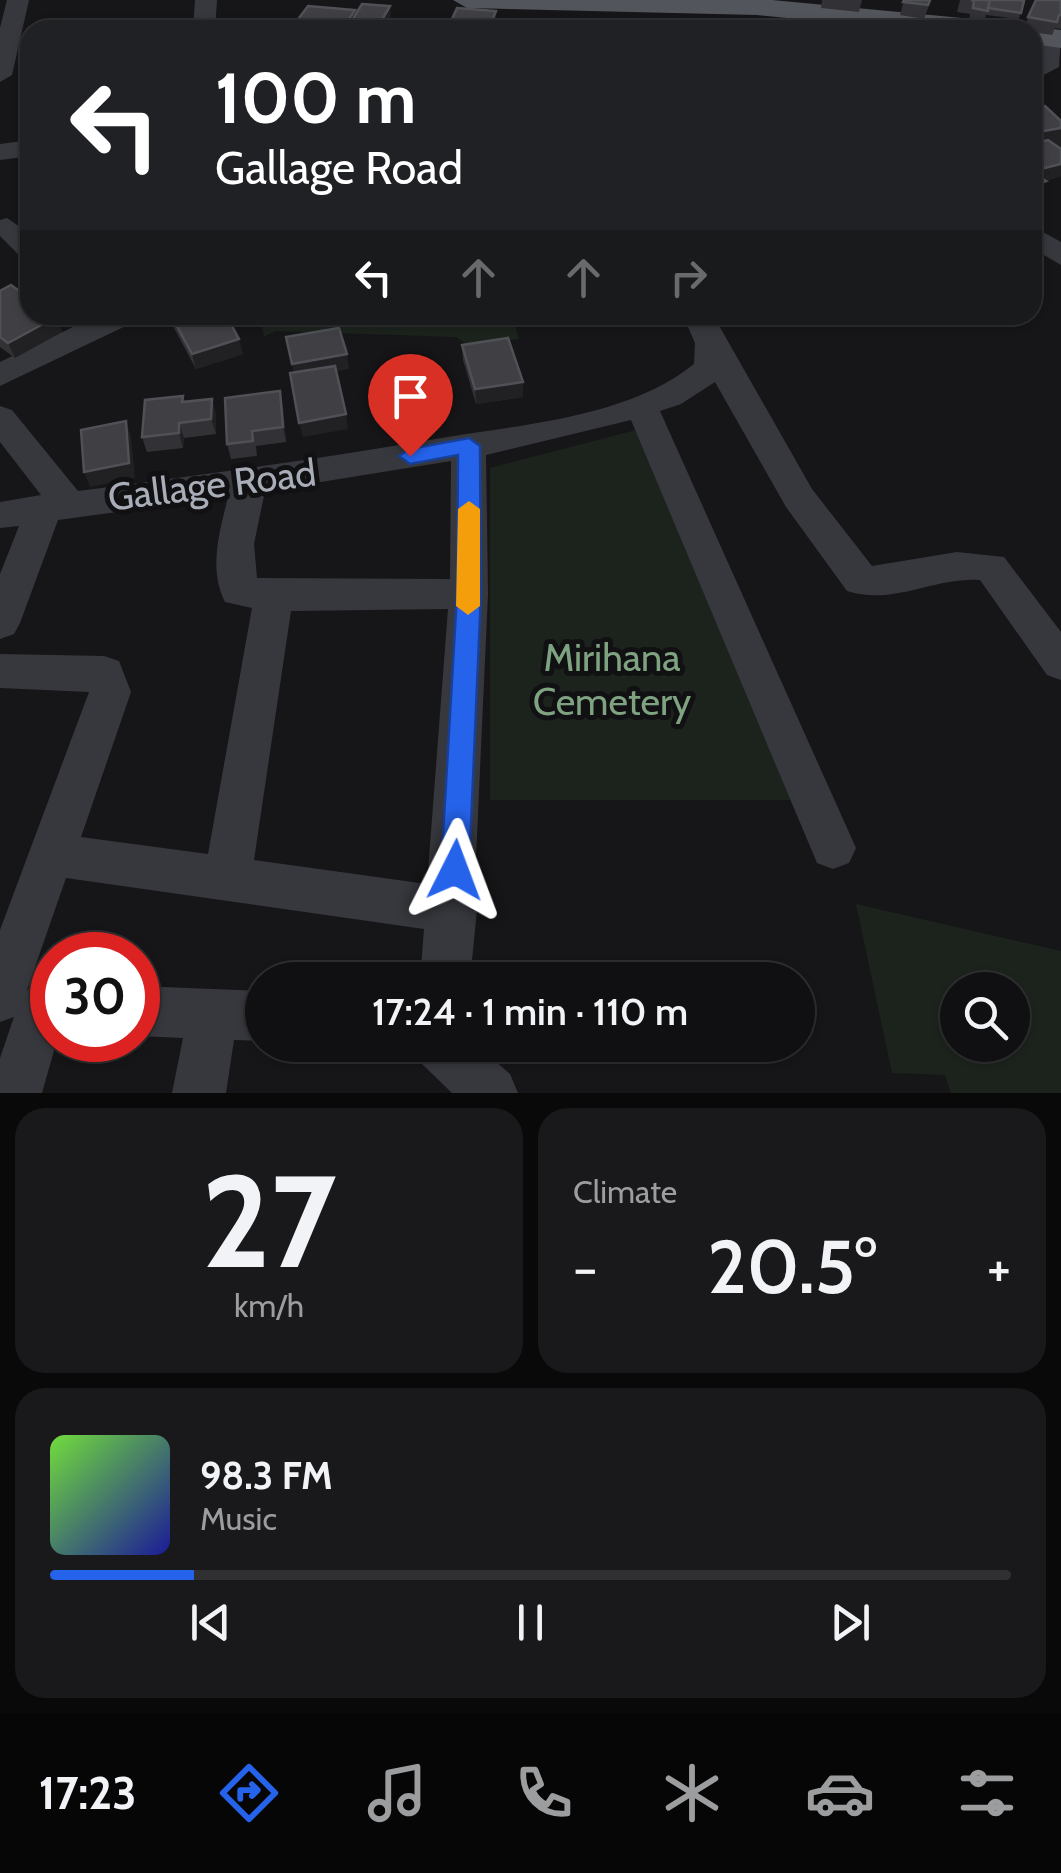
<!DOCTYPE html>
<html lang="en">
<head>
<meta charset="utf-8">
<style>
	:root { --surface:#101012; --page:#19191b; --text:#f1f3f6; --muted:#9c9d9f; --line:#303032; --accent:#2563eb }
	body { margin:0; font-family:Cabin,sans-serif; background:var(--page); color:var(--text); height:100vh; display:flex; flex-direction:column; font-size:38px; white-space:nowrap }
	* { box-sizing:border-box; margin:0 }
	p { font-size:32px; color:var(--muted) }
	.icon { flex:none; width:55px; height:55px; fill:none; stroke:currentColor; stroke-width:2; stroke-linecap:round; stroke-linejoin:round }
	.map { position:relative; height:1093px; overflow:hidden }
	.details { display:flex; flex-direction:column; gap:15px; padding:15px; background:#09090a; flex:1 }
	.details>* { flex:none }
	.hud { position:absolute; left:20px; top:20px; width:1022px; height:305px; border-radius:30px; box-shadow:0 2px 8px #0004,0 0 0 2px var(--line); background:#202124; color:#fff; overflow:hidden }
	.controls { position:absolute; left:940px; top:972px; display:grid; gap:20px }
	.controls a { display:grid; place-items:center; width:90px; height:90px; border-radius:50%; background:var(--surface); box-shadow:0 2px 8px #0004,0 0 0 2px var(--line); font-size:50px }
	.speed { position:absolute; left:30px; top:932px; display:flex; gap:20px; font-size:50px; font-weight:700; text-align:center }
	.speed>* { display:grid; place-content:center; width:130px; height:130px; border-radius:50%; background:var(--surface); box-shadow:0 2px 8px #0004,0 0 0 2px var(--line); line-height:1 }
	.speed .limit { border:15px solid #d22; background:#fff; color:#111 }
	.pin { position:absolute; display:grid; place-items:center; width:85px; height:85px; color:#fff; margin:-102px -42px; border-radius:50% 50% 50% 0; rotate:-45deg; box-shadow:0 0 10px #0007 }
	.pin .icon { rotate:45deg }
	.me { position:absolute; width:110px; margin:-55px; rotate:3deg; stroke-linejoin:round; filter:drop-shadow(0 0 8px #0008) }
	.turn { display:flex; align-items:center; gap:35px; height:210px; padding:0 30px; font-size:45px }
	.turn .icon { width:130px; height:130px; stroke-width:2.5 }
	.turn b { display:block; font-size:70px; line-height:85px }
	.lanes { display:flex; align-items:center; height:95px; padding:0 30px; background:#0003; justify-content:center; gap:50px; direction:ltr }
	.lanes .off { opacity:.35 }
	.big { font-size:75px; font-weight:600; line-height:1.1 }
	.details .tile { flex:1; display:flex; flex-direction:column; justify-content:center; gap:15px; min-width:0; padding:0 35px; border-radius:30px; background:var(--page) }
	.details .dial { align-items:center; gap:0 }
	.dial b { font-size:130px; line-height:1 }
	.song { display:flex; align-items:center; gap:30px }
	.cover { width:120px; height:120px; border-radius:15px; background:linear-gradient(135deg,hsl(100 70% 55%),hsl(240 70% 35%)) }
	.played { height:10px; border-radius:5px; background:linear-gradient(90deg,var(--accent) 15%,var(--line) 15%) }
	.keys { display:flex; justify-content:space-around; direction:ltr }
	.heat { display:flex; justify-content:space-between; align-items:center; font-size:55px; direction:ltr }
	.details .tiles { flex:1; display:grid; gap:15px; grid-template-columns:1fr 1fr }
	.tile:last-child { grid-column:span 2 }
	.trip { position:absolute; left:245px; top:962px; width:570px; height:100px; border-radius:50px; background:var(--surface); box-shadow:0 2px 8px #0004,0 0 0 2px var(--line); font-weight:600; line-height:100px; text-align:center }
	.dock { display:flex; height:160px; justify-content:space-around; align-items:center; background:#060607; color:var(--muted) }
	.dock .icon { width:70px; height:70px }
	.dock .active { color:var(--accent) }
	.dock b { font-size:45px; color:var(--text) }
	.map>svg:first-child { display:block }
	.green { fill:#1c231d; fill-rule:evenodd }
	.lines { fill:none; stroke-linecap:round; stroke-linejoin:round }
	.minor { fill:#37383d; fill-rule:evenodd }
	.major { fill:#53555c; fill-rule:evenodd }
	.wall { fill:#323236 }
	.shaded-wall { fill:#212124 }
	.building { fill:#3f3f44; stroke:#4f5156; stroke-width:2.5 }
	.route { fill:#2563eb; stroke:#184099; stroke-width:2.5 }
	.slow { fill:#f59e0b }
	.labels { text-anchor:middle; stroke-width:10; stroke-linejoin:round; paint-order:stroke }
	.street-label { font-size:38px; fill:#a8adb8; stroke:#111113 }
	.park-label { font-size:38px; fill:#7fa381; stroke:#111113 }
</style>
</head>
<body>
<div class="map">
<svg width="1061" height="1093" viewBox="0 0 1061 1093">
	<rect width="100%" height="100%" fill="#161618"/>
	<g class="green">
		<path d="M 260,315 L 512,315 L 519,339 L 468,345 L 456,337 L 275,331 L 258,340 L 264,336 Z"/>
		<path d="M 636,430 L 794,800 L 490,800 L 490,468 Z"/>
		<path d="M 856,904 L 1061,951 L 1061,1093 L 951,1093 L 945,1075 L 892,1073 ZM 958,990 L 1012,990 L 1012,1045 L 958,1045 Z"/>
	</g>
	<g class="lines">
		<g class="minor">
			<path d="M 7,0 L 29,0 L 12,75 L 0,82 L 0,28 Z"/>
			<path d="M 195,0 L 217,0 L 215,30 L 193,30 Z"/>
			<path d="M 1061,32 L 1059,67 L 1032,81 L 1032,65 L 1045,38 Z"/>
			<path d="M 30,140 L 30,156 L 0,160 L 0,144 Z"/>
			<path d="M 7,218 L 30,234 L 30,259 L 20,256 L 0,236 L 0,220 Z"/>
			<path d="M 1032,226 L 1061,242 L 1061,265 L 1032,248 Z"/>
			<path d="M 98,315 L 138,315 L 134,322 L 0,386 L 0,362 Z"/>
			<path d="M 683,315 L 713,315 L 812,489 L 872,566 L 957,552 L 1004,557 L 1061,632 L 1061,680 L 1047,675 L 980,580 C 933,577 894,606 847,591 L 786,507 L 715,382 L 681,404 L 660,411 L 856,848 L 849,863 L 833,869 L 817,863 L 631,420 L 486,455 L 488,594 L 474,902 L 477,910 L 470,980 L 420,980 L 424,929 L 66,878 L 27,990 L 41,985 L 52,989 L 52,1040 L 57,1040 L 42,1093 L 0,1093 L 0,1058 L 14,1017 L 0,1022 L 0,930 L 89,692 L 0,688 L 0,654 L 104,656 L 119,661 L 131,692 L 81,837 L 208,854 L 252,608 L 225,602 C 208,569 220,530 228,497 L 58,520 L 20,623 L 14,634 L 0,639 L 0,574 L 19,526 L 0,528 L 0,502 L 41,495 L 0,442 L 0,406 L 12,410 L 78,491 C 202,475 325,458 448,437 C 527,424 630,416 694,364 L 695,343 ZM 451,461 L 450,579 L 257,578 L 254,544 L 265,491 ZM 448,609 L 427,884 L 254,860 L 291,611 Z"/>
			<path d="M 138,986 L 262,991 L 262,1041 L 234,1040 L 226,1093 L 172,1093 L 183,1038 L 138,1036 Z"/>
			<path d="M 413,1045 L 477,1045 L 510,1074 L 518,1093 L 452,1093 L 421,1063 Z"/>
		</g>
		<g class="major">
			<path d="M 453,0 L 772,0 L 994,21 L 1008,30 L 906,30 L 757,15 L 467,8 Z"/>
			<path d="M 1032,26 L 1061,30 L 1061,48 L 1032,44 L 1032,30 L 1021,30 Z"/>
		</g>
	</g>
	<g class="wall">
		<path d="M 822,0 L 862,0 L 859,12 L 821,8 Z"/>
		<path d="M 904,0 L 931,0 L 924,19 L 900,15 Z"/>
		<path d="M 960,0 L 1024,0 L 1019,19 L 986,15 L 984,24 L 969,22 L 970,14 L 957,12 Z"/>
		<path d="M 1061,0 L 1061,29 L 1055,28 L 1052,35 L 1032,32 L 1032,30 L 1024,30 L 1028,17 Z"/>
		<path d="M 1032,108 L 1060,148 L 1061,176 L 1045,181 L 1040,196 L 1032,198 Z"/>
		<path d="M 0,291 L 56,317 L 62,332 L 15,358 L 0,347 Z"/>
		<path d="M 167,315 L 226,315 L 243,354 L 196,369 Z"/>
		<path d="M 462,345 L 523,397 L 476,404 L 463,360 Z"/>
		<path d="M 280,391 L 283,406 L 286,442 L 256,446 L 257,456 L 231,459 L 227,444 Z"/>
		<path d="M 183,396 L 185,402 L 216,414 L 216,434 L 184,438 L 183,448 L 147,452 L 142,437 Z"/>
	</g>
	<g class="shaded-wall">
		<path d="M 390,6 L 391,20 L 385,30 L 376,30 Z"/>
		<path d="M 496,11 L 496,25 L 494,30 L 488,30 Z"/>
		<path d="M 1061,128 L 1061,148 L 1032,152 L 1032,133 Z"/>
		<path d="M 1061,164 L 1061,176 L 1036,183 L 1041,169 Z"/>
		<path d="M 1046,181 L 1040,196 L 1032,198 L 1032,185 Z"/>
		<path d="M 56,317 L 62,332 L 15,358 L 8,343 Z"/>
		<path d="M 239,339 L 243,354 L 196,369 L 192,354 Z"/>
		<path d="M 347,354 L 349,369 L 295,379 L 292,364 Z"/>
		<path d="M 523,382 L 523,397 L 476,404 L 475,389 Z"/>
		<path d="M 280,391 L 283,406 L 286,442 L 283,427 Z"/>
		<path d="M 212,399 L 216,414 L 216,434 L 211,419 Z"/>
		<path d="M 346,414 L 348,429 L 303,437 L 299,423 Z"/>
		<path d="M 126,421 L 131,436 L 135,478 L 90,487 L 84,472 Z"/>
		<path d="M 179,423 L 184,438 L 183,448 L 179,433 Z"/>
	</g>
	<g class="building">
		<path d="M 904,0 L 930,0 L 928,5 L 903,2 Z"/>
		<path d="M 971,0 L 990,0 L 988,11 L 973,8 L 974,0 Z"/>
		<path d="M 990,0 L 1020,0 L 1024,1 L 1021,13 L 988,8 Z"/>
		<path d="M 1036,0 L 1061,0 L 1061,15 L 1059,15 L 1057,22 L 1028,17 Z"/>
		<path d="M 362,4 L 390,6 L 376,30 L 346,30 Z"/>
		<path d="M 308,6 L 355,10 L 342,30 L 290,30 Z"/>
		<path d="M 457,8 L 496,11 L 488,30 L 447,30 Z"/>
		<path d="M 1045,106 L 1061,121 L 1061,128 L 1032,133 L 1032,108 Z"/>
		<path d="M 1048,140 L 1061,149 L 1061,164 L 1041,169 L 1032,162 L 1032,144 Z"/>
		<path d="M 1032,172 L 1046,181 L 1032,185 Z"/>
		<path d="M 11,285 L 30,299 L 30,315 L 53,315 L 56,317 L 8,343 L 0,337 L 0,291 Z"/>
		<path d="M 171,315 L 226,315 L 239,339 L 192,354 Z"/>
		<path d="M 339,328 L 347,354 L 292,364 L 286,337 Z"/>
		<path d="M 508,338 L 523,382 L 475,389 L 462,345 Z"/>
		<path d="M 335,366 L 346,414 L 299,423 L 290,373 Z"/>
		<path d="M 280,391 L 283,427 L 252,431 L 253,441 L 227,444 L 225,398 Z"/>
		<path d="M 183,396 L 182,402 L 212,399 L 211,419 L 179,423 L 179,433 L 142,437 L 145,400 Z"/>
		<path d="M 126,421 L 129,463 L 84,472 L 81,430 Z"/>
	</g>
	<path class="route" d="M 469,438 L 480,446 L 481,594 L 469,870 L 465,880 L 455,884 L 445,880 L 441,870 L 457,594 L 458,455 L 410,464 L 399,456 L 410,449 Z"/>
	<path class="slow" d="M 469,501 L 480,509 L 480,606 L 468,615 L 456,606 L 458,509 Z"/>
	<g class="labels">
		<g class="street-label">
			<text transform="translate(212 485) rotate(-7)" y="13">Gallage Road</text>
		</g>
		<g class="park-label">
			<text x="612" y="671">Mirihana<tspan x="612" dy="44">Cemetery</tspan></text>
		</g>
	</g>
</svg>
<div class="controls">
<a><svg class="icon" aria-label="search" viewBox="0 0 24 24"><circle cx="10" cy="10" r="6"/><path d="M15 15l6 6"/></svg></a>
</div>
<div class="speed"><div class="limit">30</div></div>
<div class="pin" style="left:410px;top:456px;background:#d93025"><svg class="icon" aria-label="arrive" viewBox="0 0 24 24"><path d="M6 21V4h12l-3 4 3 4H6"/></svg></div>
<svg class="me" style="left:455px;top:870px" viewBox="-20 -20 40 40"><path d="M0-17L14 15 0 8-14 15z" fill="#2563eb" stroke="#fff" stroke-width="4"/></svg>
<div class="trip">17:24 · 1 min · 110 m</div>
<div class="hud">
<div class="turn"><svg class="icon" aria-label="left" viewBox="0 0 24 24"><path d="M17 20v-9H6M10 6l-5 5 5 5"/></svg><div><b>100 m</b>Gallage Road</div></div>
<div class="lanes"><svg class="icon" aria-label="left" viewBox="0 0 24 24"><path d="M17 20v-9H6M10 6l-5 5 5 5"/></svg><svg class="icon off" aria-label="ahead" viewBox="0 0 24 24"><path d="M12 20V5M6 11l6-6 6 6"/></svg><svg class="icon off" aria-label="ahead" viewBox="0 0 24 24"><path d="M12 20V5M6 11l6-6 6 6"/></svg><svg class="icon off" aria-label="right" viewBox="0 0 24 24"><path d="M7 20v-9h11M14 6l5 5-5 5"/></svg></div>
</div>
</div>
<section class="details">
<div class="tiles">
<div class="tile dial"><b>27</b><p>km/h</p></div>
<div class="tile"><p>Climate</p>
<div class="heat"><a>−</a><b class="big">20.5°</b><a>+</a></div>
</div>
<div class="tile">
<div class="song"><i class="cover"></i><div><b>98.3 FM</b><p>Music</p></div></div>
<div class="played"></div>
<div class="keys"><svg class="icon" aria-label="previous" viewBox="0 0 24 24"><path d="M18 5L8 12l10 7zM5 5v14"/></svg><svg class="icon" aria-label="pause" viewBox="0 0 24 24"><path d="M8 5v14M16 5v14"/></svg><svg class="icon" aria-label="next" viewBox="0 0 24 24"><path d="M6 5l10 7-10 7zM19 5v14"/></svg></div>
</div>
</div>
</section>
<nav class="dock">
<b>17:23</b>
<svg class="icon active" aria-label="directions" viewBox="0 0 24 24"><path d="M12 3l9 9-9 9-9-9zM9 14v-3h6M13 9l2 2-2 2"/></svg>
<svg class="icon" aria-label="music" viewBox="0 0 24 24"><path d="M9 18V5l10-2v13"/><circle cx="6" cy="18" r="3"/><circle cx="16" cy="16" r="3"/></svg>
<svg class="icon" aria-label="phone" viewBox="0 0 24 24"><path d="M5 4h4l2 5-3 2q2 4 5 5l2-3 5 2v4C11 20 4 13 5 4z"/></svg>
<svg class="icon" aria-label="climate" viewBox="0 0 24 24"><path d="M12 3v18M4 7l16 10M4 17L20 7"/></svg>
<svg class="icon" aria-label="car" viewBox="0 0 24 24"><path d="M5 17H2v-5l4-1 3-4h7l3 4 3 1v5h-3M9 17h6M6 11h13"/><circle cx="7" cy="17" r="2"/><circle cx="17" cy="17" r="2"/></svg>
<svg class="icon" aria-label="filters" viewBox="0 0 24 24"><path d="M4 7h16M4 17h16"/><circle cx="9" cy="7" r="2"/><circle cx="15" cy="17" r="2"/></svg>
</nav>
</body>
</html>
